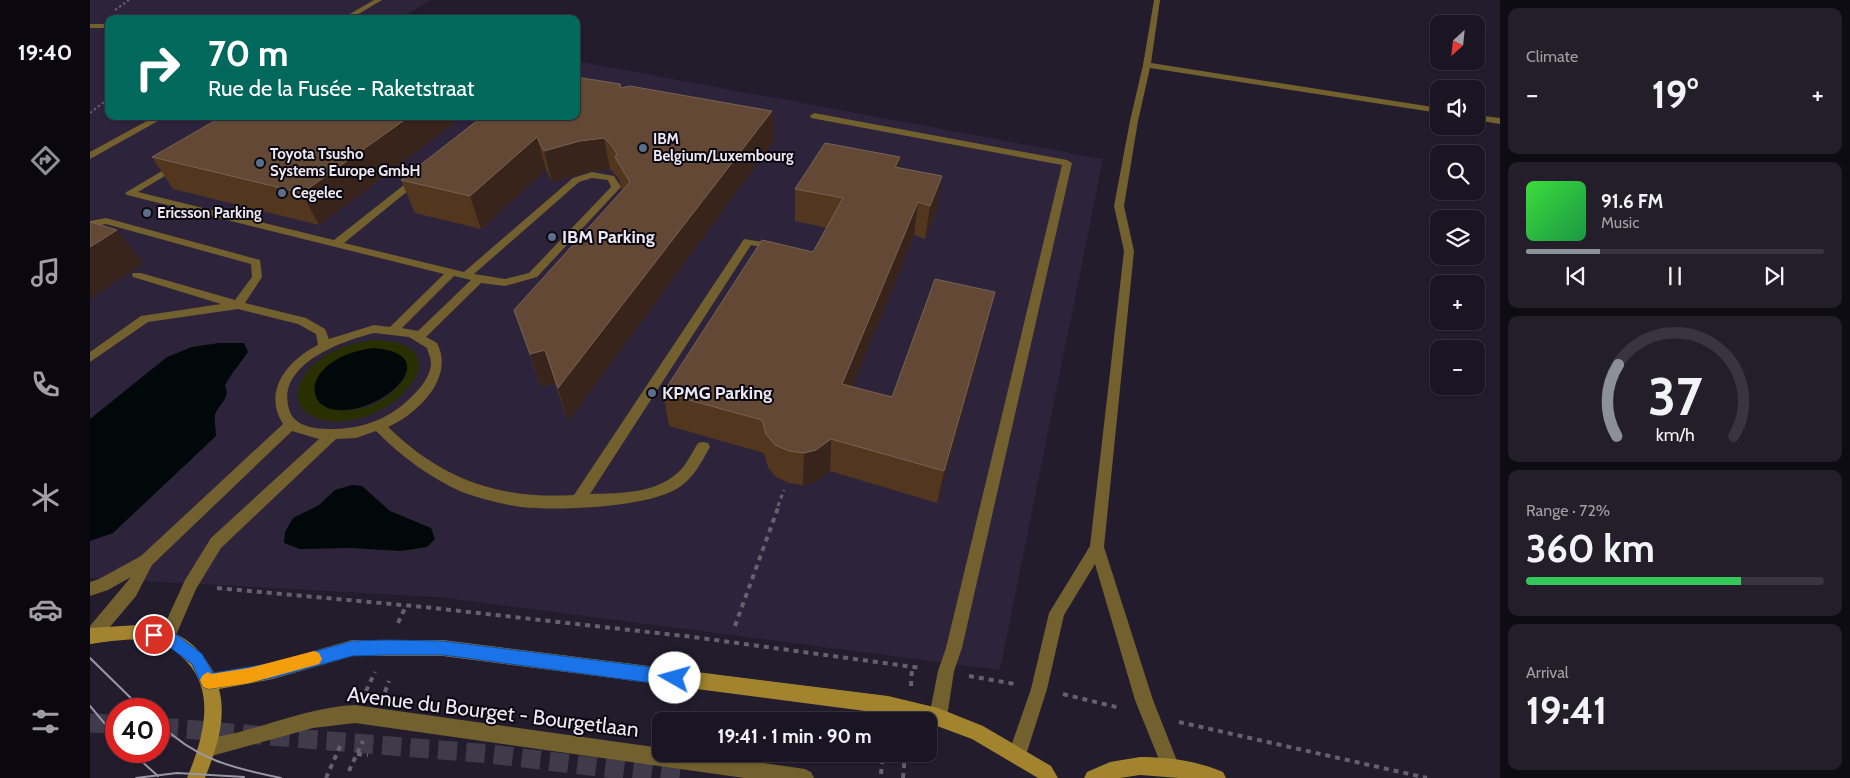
<!DOCTYPE html>
<html lang="en">
<head>
<meta charset="utf-8">
<style>
	:root { --surface:#1a1522; --page:#231e2a; --text:#f1f3f6; --muted:#9f9fa5; --line:#383440; --accent:#8c9099 }
	body { margin:0; font-family:Cabin,sans-serif; background:var(--page); color:var(--text); height:100vh; display:flex; flex-direction:column; font-size:19px; white-space:nowrap }
	* { box-sizing:border-box; margin:0 }
	p { font-size:16px; color:var(--muted) }
	.icon { flex:none; width:28px; height:28px; fill:none; stroke:currentColor; stroke-width:2; stroke-linecap:round; stroke-linejoin:round }
	.map { position:relative; flex:1; overflow:hidden }
	.panel { display:flex; flex-direction:column; gap:8px; padding:8px; background:#0e0c13; width:350px }
	.panel>* { flex:none }
	.top-card { position:absolute; left:15px; top:15px; width:475px; height:105px; border-radius:10px; box-shadow:0 1px 4px #0004,0 0 0 1px var(--line); background:#00695c; color:#fff; overflow:hidden }
	.needle { width:32px; rotate:207deg }
	.tools { position:absolute; left:1340px; top:15px; display:grid; gap:10px }
	.tools a { display:grid; place-items:center; width:55px; height:55px; border-radius:10px; background:var(--surface); box-shadow:0 1px 4px #0004,0 0 0 1px var(--line); font-size:25px }
	.speed { position:absolute; left:15px; top:698px; display:flex; gap:10px; font-size:25px; font-weight:700; text-align:center }
	.speed>* { display:grid; place-content:center; width:65px; height:65px; border-radius:50%; background:var(--surface); box-shadow:0 1px 4px #0004,0 0 0 1px var(--line); line-height:1 }
	.speed .limit { border:8px solid #d22; background:#fff; color:#111 }
	.pin { position:absolute; display:grid; place-items:center; width:42px; height:42px; color:#fff; margin:-21px; border:2px solid #fff; border-radius:50%; box-shadow:0 1px 5px #0007 }
	.me { position:absolute; width:55px; margin:-28px; rotate:277deg; stroke-linejoin:round; filter:drop-shadow(0 0 4px #0008) }
	.turn { display:flex; align-items:center; gap:18px; height:105px; padding:0 20px; font-size:22px }
	.turn .icon { width:65px; height:65px; stroke-width:2.5 }
	.turn b { display:block; font-size:35px; line-height:42px }
	.big { font-size:38px; font-weight:700; line-height:1.1 }
	.panel .tile { flex:1; display:flex; flex-direction:column; justify-content:center; gap:8px; min-width:0; padding:0 18px; border-radius:10px; background:var(--page) }
	.panel .dial { align-items:center; gap:0 }
	.dial svg { height:130px; overflow:visible; fill:none; stroke:var(--line); stroke-width:7; stroke-linecap:round; text-anchor:middle }
	.dial text { fill:var(--text); stroke:none }
	.song { display:flex; align-items:center; gap:15px }
	.cover { width:60px; height:60px; border-radius:8px; background:linear-gradient(135deg,hsl(120 70% 55%),hsl(140 70% 35%)) }
	.played { height:5px; border-radius:2px; background:linear-gradient(90deg,var(--accent) 25%,var(--line) 25%) }
	.keys { display:flex; justify-content:space-around; direction:ltr }
	.heat { display:flex; justify-content:space-between; align-items:center; font-size:28px; direction:ltr }
	.charge { height:8px; border-radius:4px; background:linear-gradient(90deg,#34c759 72%,var(--line) 0) }
	.trip { position:absolute; left:562px; top:712px; width:285px; height:50px; border-radius:10px; background:var(--surface); box-shadow:0 1px 4px #0004,0 0 0 1px var(--line); font-weight:700; line-height:50px; text-align:center }
	main { display:flex; flex:1; min-height:0 }
	.dock { display:flex; flex-direction:column; width:90px; justify-content:space-around; align-items:center; background:#0a080e; color:var(--muted) }
	.dock .icon { width:35px; height:35px }
	.dock .current { color:var(--accent) }
	.dock b { font-size:22px; color:var(--text) }
	.map>svg:first-child { display:block }
	.built { fill:#2d243b }
	.green { fill:#2a2f00; fill-rule:evenodd }
	.water { fill:#000809 }
	.lines { fill:none; stroke-linecap:round; stroke-linejoin:round }
	.highway-tunnel { stroke:#403b4b; stroke-width:19; stroke-dasharray:19 9; stroke-linecap:butt }
	.path-far2 { stroke:#666070; stroke-width:2; stroke-dasharray:2.5 2.5; stroke-linecap:butt }
	.path-far1 { stroke:#666070; stroke-width:3; stroke-dasharray:4 4; stroke-linecap:butt }
	.path { stroke:#666070; stroke-width:4; stroke-dasharray:5 5; stroke-linecap:butt }
	.lane { fill:#73602f; fill-rule:evenodd }
	.secondary { fill:#a2842f; fill-rule:evenodd }
	.tram { stroke:#9a96a4; stroke-width:2 }
	.wall { fill:#53361e }
	.shaded-wall { fill:#38241a }
	.building { fill:#634935; stroke:#786253 }
	.route { fill:#1a73e8; stroke:#114b97 }
	.slow { fill:#f59e0b }
	.service-dot { fill:#5c6f8a; stroke:#0b080f; stroke-width:2 }
	.labels { text-anchor:middle; stroke-width:4; stroke-linejoin:round; paint-order:stroke }
	.far-poi-label { font-size:15px; font-weight:bold; fill:#ece8f5; stroke:#0b080f; text-anchor:start }
	.poi-label { font-size:18px; font-weight:bold; fill:#ece8f5; stroke:#0b080f; text-anchor:start }
	.near-street-label { font-size:21px; fill:#ece8f5; stroke:#0b080f }
</style>
</head>
<body>
<main>
<nav class="dock">
<b>19:40</b>
<svg class="icon current" aria-label="directions" viewBox="0 0 24 24"><path d="M12 3l9 9-9 9-9-9zM9 14v-3h6M13 9l2 2-2 2"/></svg>
<svg class="icon" aria-label="music" viewBox="0 0 24 24"><path d="M9 18V5l10-2v13"/><circle cx="6" cy="18" r="3"/><circle cx="16" cy="16" r="3"/></svg>
<svg class="icon" aria-label="phone" viewBox="0 0 24 24"><path d="M5 4h4l2 5-3 2q2 4 5 5l2-3 5 2v4C11 20 4 13 5 4z"/></svg>
<svg class="icon" aria-label="climate" viewBox="0 0 24 24"><path d="M12 3v18M4 7l16 10M4 17L20 7"/></svg>
<svg class="icon" aria-label="car" viewBox="0 0 24 24"><path d="M5 17H2v-5l4-1 3-4h7l3 4 3 1v5h-3M9 17h6M6 11h13"/><circle cx="7" cy="17" r="2"/><circle cx="17" cy="17" r="2"/></svg>
<svg class="icon" aria-label="filters" viewBox="0 0 24 24"><path d="M4 7h16M4 17h16"/><circle cx="9" cy="7" r="2"/><circle cx="15" cy="17" r="2"/></svg>
</nav>
<div class="map">
<svg width="1410" height="778" viewBox="0 0 1410 778">
	<rect width="100%" height="100%" fill="#221c2d"/>
	<path class="built" d="M 0,0 L 341,0 L 309,19 L 19,19 L 19,116 L 486,116 L 486,61 L 1013,159 L 910,670 L 348,597 L 0,578 Z"/>
	<path class="green" d="M 281,340 C 380,340 305,429 239,421 C 201,416 199,386 225,363 C 241,349 261,344 281,340 ZM 230,374 L 315,377 C 307,389 298,397 286,403 C 261,416 209,415 230,374 Z"/>
	<g class="water">
		<path d="M 129,343 L 154,343 L 158,352 C 150,364 141,373 135,386 C 141,399 128,404 125,415 C 124,421 126,430 126,436 L 23,533 L 0,541 L 0,419 L 77,357 L 102,347 Z"/>
		<path d="M 284,348 C 353,354 300,407 256,410 C 221,413 214,382 241,363 C 254,354 268,350 284,348 Z"/>
		<path d="M 262,485 L 272,486 L 300,511 L 341,528 L 345,539 L 337,547 L 311,551 L 261,548 L 210,549 L 194,543 L 195,532 L 203,518 L 229,505 L 245,490 Z"/>
	</g>
	<g class="lines">
		<g class="highway-tunnel">
			<path d="M 0,723 L 26,724"/>
			<path d="M 69,727 L 400,754 L 598,778"/>
		</g>
		<g class="path-far2">
			<path d="M 25,10 L 39,0"/>
			<path d="M 0,113 L 19,98"/>
		</g>
		<path class="path-far1" d="M 688,506 L 694,490"/>
		<g class="path">
			<path d="M 127,588 L 334,607 L 603,637 L 831,668"/>
			<path d="M 308,623 L 316,606"/>
			<path d="M 645,626 L 689,505"/>
			<path d="M 879,676 L 925,684"/>
			<path d="M 821,686 L 822,667"/>
			<path d="M 276,691 L 285,672"/>
			<path d="M 295,692 L 299,681"/>
			<path d="M 973,694 L 1030,708"/>
			<path d="M 1089,722 L 1337,778"/>
			<path d="M 267,754 L 278,755"/>
			<path d="M 259,771 L 273,741"/>
			<path d="M 791,774 L 793,754"/>
			<path d="M 236,778 L 252,742"/>
			<path d="M 813,778 L 815,754"/>
		</g>
		<g class="lane">
			<path d="M 284,0 L 292,0 L 260,19 L 251,19 Z"/>
			<path d="M 1064,0 L 1070,0 L 1061,63 L 1349,108 L 1349,113 L 1060,68 L 1048,121 L 1034,206 L 1044,251 L 1014,547 L 1063,700 L 1089,766 L 1086,772 L 1080,775 L 1074,772 L 1045,700 L 1005,564 L 974,615 L 957,689 L 936,755 L 933,761 L 927,764 L 921,761 L 918,755 L 941,689 L 959,613 L 1000,546 L 1034,251 L 1024,206 L 1040,121 L 1053,65 Z"/>
			<rect x="0" y="24" width="19" height="4"/>
			<path d="M 724,113 L 977,160 L 982,163 L 872,648 L 864,671 L 857,717 L 854,723 L 848,726 L 842,723 L 839,717 L 848,671 L 856,648 L 972,165 L 721,118 L 720,116 Z"/>
			<path d="M 1386,115 L 1410,118 L 1410,124 L 1386,120 Z"/>
			<path d="M 66,116 L 77,116 L 0,159 L 0,152 Z"/>
			<path d="M 87,162 L 92,165 L 90,167 L 48,192 L 244,240 L 324,177 L 330,177 L 330,181 L 254,243 L 374,272 L 483,178 L 502,172 L 524,176 L 531,187 L 529,189 L 447,277 L 415,286 L 391,283 L 336,337 L 347,343 C 365,377 328,414 298,427 C 353,480 408,499 484,495 L 654,239 L 685,244 L 690,247 L 685,250 L 661,245 L 500,494 C 533,493 571,494 594,466 C 599,459 603,451 608,443 L 613,442 L 618,443 L 620,447 C 612,461 604,477 591,486 C 562,508 467,511 431,507 C 411,504 391,499 372,492 C 339,477 312,457 286,431 L 266,438 L 246,439 L 131,548 L 106,589 L 83,642 L 77,645 L 71,642 L 69,637 L 95,580 L 121,538 L 229,439 L 202,431 L 62,565 L 46,596 L 8,641 L 2,644 L 0,643 L 0,626 L 41,577 L 18,590 L 0,596 L 0,582 L 9,579 L 51,556 L 193,424 C 172,391 198,360 228,345 L 226,334 L 208,324 L 148,309 L 58,322 L 0,362 L 0,352 L 51,316 L 131,304 L 43,277 L 42,275 L 43,273 L 51,273 L 145,300 L 162,277 L 161,264 L 16,224 L 0,227 L 0,221 L 16,218 L 170,260 L 172,277 L 155,303 L 216,318 L 235,329 L 239,339 L 284,325 L 300,327 L 354,274 L 37,195 L 35,193 ZM 502,178 L 518,180 L 521,187 L 439,273 L 415,279 L 384,274 L 489,182 ZM 364,276 L 381,280 L 328,331 L 312,328 ZM 284,333 L 319,337 L 337,348 C 338,353 341,358 341,363 C 341,372 334,384 328,390 C 305,416 279,428 244,429 C 234,429 223,429 214,425 C 204,421 200,415 198,405 C 190,363 252,341 284,333 Z"/>
			<path d="M 265,705 L 571,748 L 571,754 L 612,754 L 715,769 L 721,772 L 724,778 L 654,778 L 265,723 L 223,728 L 118,757 L 112,754 L 109,748 L 112,742 C 125,736 139,735 153,731 C 190,721 226,707 265,705 Z"/>
		</g>
		<g class="secondary">
			<path d="M 48,625 C 84,628 106,640 124,673 L 183,663 L 262,640 L 353,640 L 798,696 L 848,708 L 893,726 L 961,766 L 968,778 L 948,778 L 882,739 L 839,723 L 839,721 L 830,721 L 798,714 L 353,656 L 262,656 L 183,679 L 129,689 C 137,719 126,750 115,778 L 97,778 C 112,742 127,694 97,662 C 91,656 84,648 76,645 C 54,635 23,641 0,644 L 0,628 Z"/>
			<path d="M 1050,757 C 1078,757 1108,761 1133,772 L 1136,778 L 1089,778 L 1050,775 L 1030,778 L 994,778 L 997,772 L 1020,762 Z"/>
		</g>
		<g class="tram">
			<path d="M 0,658 L 52,709"/>
			<path d="M 0,706 L 26,737"/>
			<path d="M 69,723 C 105,759 142,768 191,778"/>
			<path d="M 40,751 L 68,776"/>
			<path d="M 46,778 L 87,773 L 154,777"/>
		</g>
	</g>
	<g class="wall">
		<path d="M 531,88 L 682,111 L 683,142 L 478,421 L 465,383 L 451,387 L 424,310 L 532,191 L 529,179 L 520,169 L 497,172 L 462,182 L 456,169 L 391,229 L 325,213 L 311,180 Z"/>
		<path d="M 133,116 L 373,116 L 229,225 L 83,189 L 62,157 Z"/>
		<path d="M 809,168 L 847,208 L 835,239 L 824,235 L 762,387 L 802,397 L 897,325 L 847,503 L 740,471 L 725,482 L 713,485 L 699,483 L 686,477 L 678,467 L 674,453 L 579,426 L 573,393 L 723,252 L 737,228 L 705,221 L 705,189 Z"/>
	</g>
	<g class="shaded-wall">
		<path d="M 682,111 L 683,142 L 478,421 L 468,388 Z"/>
		<path d="M 320,116 L 373,116 L 229,225 L 212,193 Z"/>
		<path d="M 447,137 L 456,169 L 391,229 L 380,196 Z"/>
		<path d="M 514,138 L 520,169 L 497,172 L 462,182 L 454,151 L 490,141 Z"/>
		<path d="M 810,157 L 807,188 L 805,167 Z"/>
		<path d="M 852,176 L 847,208 L 835,239 L 840,206 Z"/>
		<path d="M 828,202 L 824,235 L 750,417 L 752,384 Z"/>
		<path d="M 27,230 L 53,263 L 0,299 L 0,247 Z"/>
		<path d="M 905,292 L 897,325 L 847,503 L 854,471 Z"/>
		<path d="M 455,350 L 465,383 L 451,387 L 440,354 Z"/>
		<path d="M 741,439 L 740,471 L 725,482 L 713,485 L 714,453 Z"/>
	</g>
	<g class="building">
		<path d="M 486,77 L 530,84 L 531,88 L 540,86 L 682,111 L 468,388 L 455,350 L 440,354 L 424,310 L 540,182 L 525,157 L 527,154 L 523,147 L 514,138 L 490,141 L 454,151 L 447,137 L 380,196 L 311,180 L 393,116 L 486,116 Z"/>
		<path d="M 133,116 L 320,116 L 212,193 L 62,157 Z"/>
		<path d="M 735,143 L 810,157 L 805,167 L 852,176 L 840,206 L 828,202 L 752,384 L 802,397 L 845,279 L 905,292 L 854,471 L 741,439 L 726,450 L 714,453 L 699,451 L 685,445 L 676,434 L 672,420 L 573,393 L 672,240 L 723,252 L 753,198 L 705,189 Z"/>
		<path d="M 0,222 L 27,230 L 0,247 Z"/>
	</g>
	<path class="route" d="M 64,628 L 83,632 L 112,654 L 123,673 L 183,663 L 262,641 L 296,640 L 353,641 L 585,670 L 590,673 L 593,678 L 590,683 L 585,686 L 353,655 L 296,655 L 262,656 L 183,678 L 119,689 L 113,687 L 102,664 L 74,643 L 59,640 L 56,635 L 59,630 Z"/>
	<path class="slow" d="M 224,651 L 229,653 L 232,659 L 229,664 L 159,683 L 119,689 L 113,687 L 110,680 L 113,675 L 118,672 L 121,674 L 159,668 Z"/>
	<g class="service-dot">
		<circle cx="553" cy="148" r="5"/>
		<circle cx="170" cy="163" r="5"/>
		<circle cx="192" cy="193" r="5"/>
		<circle cx="57" cy="213" r="5"/>
		<circle cx="462" cy="237" r="5"/>
		<circle cx="562" cy="393" r="5"/>
	</g>
	<g class="labels">
		<g class="far-poi-label">
			<text x="563" y="144">IBM<tspan x="563" dy="17">Belgium/Luxembourg</tspan></text>
			<text x="180" y="159">Toyota Tsusho<tspan x="180" dy="17">Systems Europe GmbH</tspan></text>
			<text x="202" y="198">Cegelec</text>
			<text x="67" y="218">Ericsson Parking</text>
		</g>
		<g class="poi-label">
			<text x="472" y="243">IBM Parking</text>
			<text x="572" y="399">KPMG Parking</text>
		</g>
		<g class="near-street-label">
			<text transform="translate(403 712) rotate(7)" y="7">Avenue du Bourget - Bourgetlaan</text>
		</g>
	</g>
</svg>
<div class="tools">
<a><svg class="needle" viewBox="-14 -14 28 28"><path d="M0-13l5 13h-10z" fill="#e53935"/><path d="M0 13l5-13h-10z" fill="#9f9fa5"/></svg></a>
<a><svg class="icon" aria-label="sound" viewBox="0 0 24 24"><path d="M4 9h4l5-4v14l-5-4H4zM17 9q2 3 0 6"/></svg></a>
<a><svg class="icon" aria-label="search" viewBox="0 0 24 24"><circle cx="10" cy="10" r="6"/><path d="M15 15l6 6"/></svg></a>
<a><svg class="icon" aria-label="layers" viewBox="0 0 24 24"><path d="M12 4l9 5-9 5-9-5zM3 14l9 5 9-5"/></svg></a>
<a>+</a>
<a>−</a>
</div>
<div class="speed"><div class="limit">40</div></div>
<div class="pin" style="left:64px;top:635px;background:#d93025"><svg class="icon" aria-label="arrive" viewBox="0 0 24 24"><path d="M6 21V4h12l-3 4 3 4H6"/></svg></div>
<svg class="me" style="left:585px;top:678px" viewBox="-20 -20 40 40"><circle r="19" fill="#fff"/><path d="M0-13L10 11 0 6-10 11z" fill="#1a73e8"/></svg>
<div class="trip">19:41 · 1 min · 90 m</div>
<div class="top-card">
<div class="turn"><svg class="icon" aria-label="right" viewBox="0 0 24 24"><path d="M7 20v-9h11M14 6l5 5-5 5"/></svg><div><b>70 m</b>Rue de la Fusée - Raketstraat</div></div>
</div>
</div>
<section class="panel">
<div class="tile"><p>Climate</p>
<div class="heat"><a>−</a><b class="big">19°</b><a>+</a></div>
</div>
<div class="tile">
<div class="song"><i class="cover"></i><div><b>91.6 FM</b><p>Music</p></div></div>
<div class="played"></div>
<div class="keys"><svg class="icon" aria-label="previous" viewBox="0 0 24 24"><path d="M18 5L8 12l10 7zM5 5v14"/></svg><svg class="icon" aria-label="pause" viewBox="0 0 24 24"><path d="M8 5v14M16 5v14"/></svg><svg class="icon" aria-label="next" viewBox="0 0 24 24"><path d="M6 5l10 7-10 7zM19 5v14"/></svg></div>
</div>
<div class="tile dial"><svg viewBox="0 0 100 80">
<path d="M14 69A42 42 0 1 1 86 69"/>
<path d="M14 69A42 42 0 0 1 15 25" stroke="#8c9099"/>
<text x="50" y="56" font-size="32" font-weight="700">37</text>
<text x="50" y="72" font-size="11">km/h</text>
</svg></div>
<div class="tile"><p>Range · 72%</p><b class="big">360 km</b><div class="charge"></div></div>
<div class="tile"><p>Arrival</p><b class="big">19:41</b></div>
</section>
</main>
</body>
</html>
